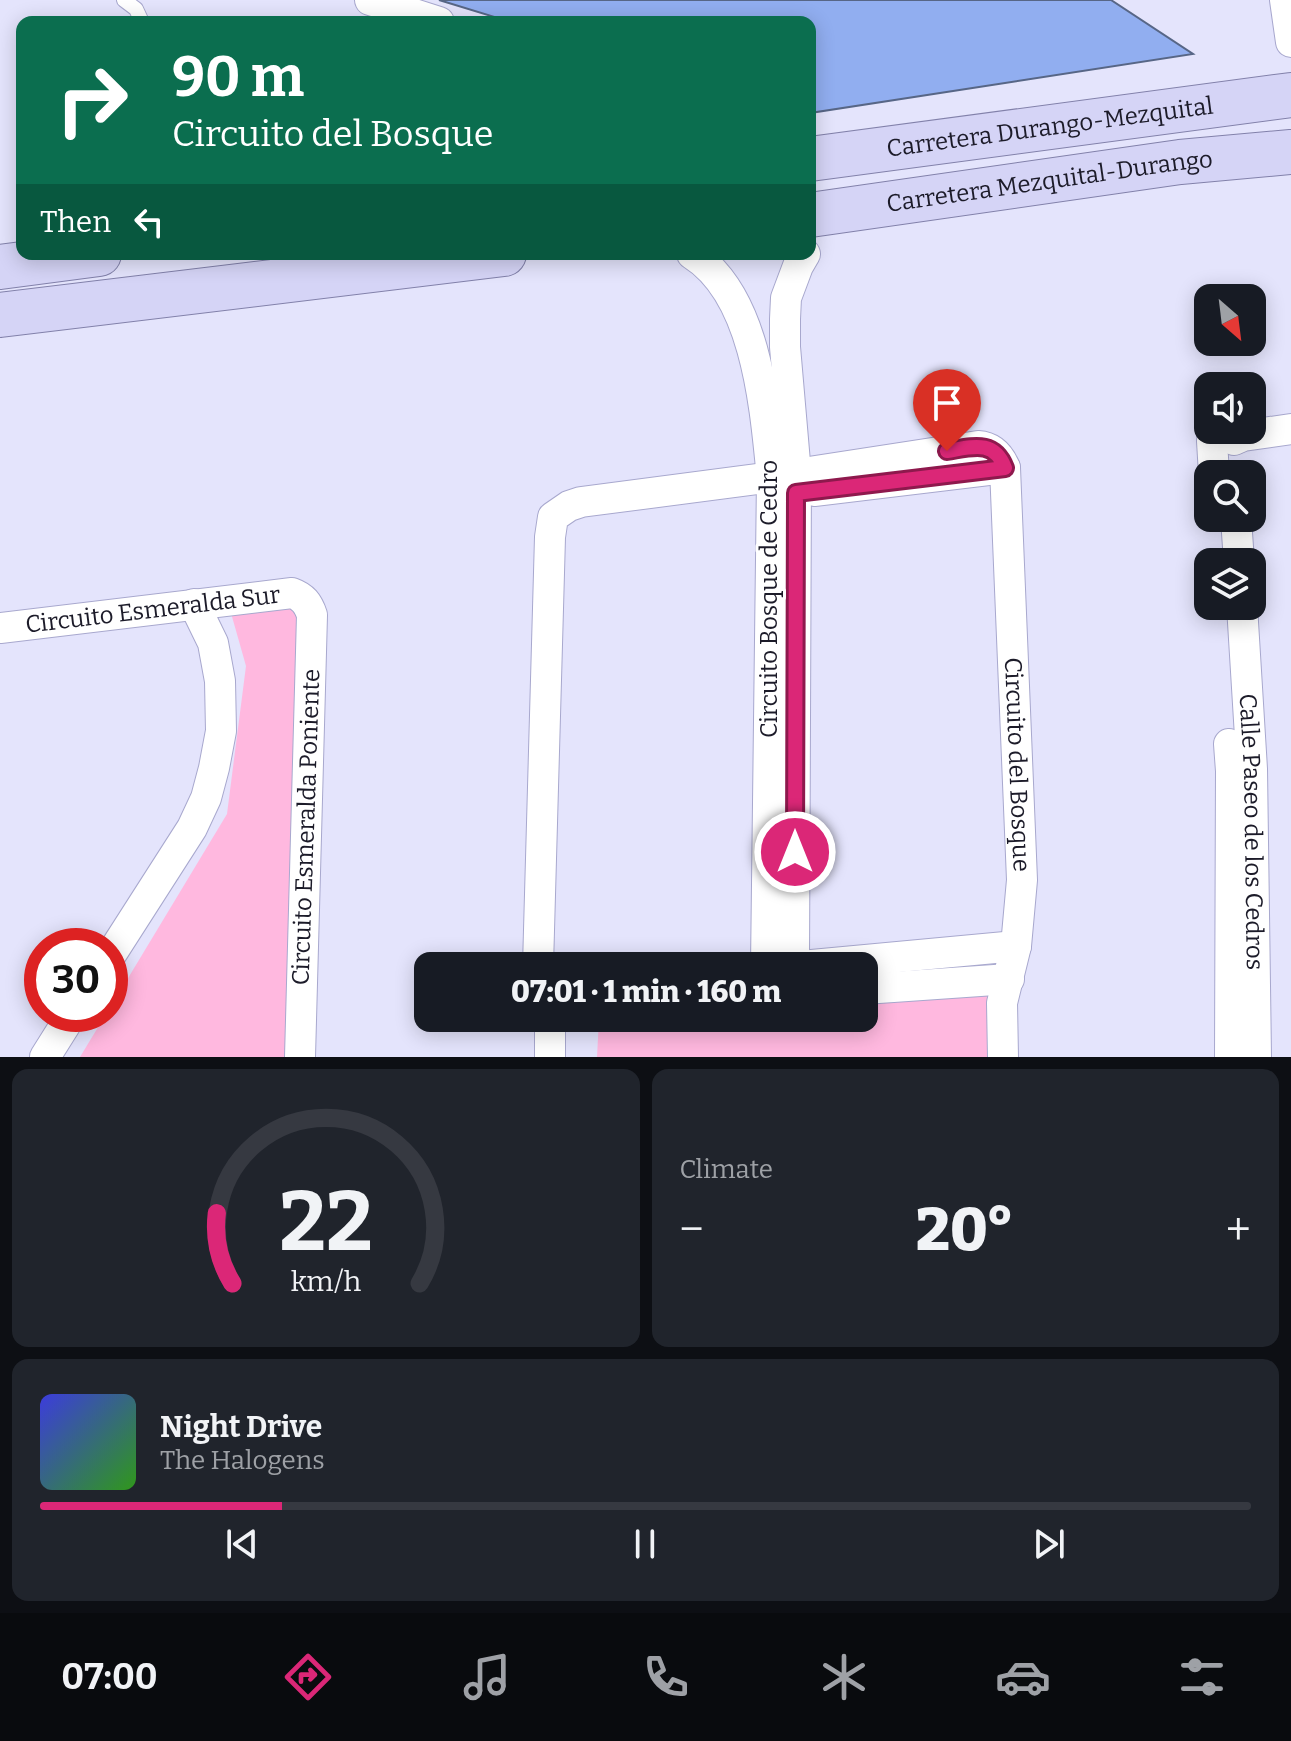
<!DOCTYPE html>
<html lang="en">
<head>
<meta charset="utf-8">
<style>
	:root { --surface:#171b24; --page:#20242c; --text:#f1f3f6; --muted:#9ea1a6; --line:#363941; --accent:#db2777 }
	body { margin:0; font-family:Bitter,serif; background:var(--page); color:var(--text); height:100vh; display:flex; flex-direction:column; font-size:30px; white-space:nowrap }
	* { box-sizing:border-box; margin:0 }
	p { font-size:26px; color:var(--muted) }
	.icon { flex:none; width:44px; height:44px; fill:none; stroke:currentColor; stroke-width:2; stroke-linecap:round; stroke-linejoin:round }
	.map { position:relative; height:1057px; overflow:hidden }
	.side { display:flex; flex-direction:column; gap:12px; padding:12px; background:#0d0f14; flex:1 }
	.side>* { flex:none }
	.hud { position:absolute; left:16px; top:16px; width:800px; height:244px; border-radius:16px; box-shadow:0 4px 20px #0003; background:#0b6e4f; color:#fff; overflow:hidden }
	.needle { width:52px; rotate:152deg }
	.controls { position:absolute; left:1194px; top:284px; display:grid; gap:16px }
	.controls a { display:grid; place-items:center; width:72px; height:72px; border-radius:16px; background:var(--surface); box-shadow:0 4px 20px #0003; font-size:40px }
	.speed { position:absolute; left:24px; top:928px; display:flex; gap:16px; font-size:40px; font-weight:700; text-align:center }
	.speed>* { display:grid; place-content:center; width:104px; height:104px; border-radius:50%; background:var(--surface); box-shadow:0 4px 20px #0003; line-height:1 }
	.speed .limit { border:12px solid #d22; background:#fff; color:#111 }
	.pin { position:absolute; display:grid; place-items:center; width:68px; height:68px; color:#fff; margin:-82px -34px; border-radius:50% 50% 50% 0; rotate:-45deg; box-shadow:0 0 8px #0007 }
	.pin .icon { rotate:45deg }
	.me { position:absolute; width:88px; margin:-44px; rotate:0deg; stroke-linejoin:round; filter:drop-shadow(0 0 6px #0008) }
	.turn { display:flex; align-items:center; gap:28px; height:168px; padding:0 24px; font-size:36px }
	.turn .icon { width:104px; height:104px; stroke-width:2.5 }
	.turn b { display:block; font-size:56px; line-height:68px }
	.then { display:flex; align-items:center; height:76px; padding:0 24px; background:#0003; gap:16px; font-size:30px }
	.big { font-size:60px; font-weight:800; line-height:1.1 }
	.side .widget { flex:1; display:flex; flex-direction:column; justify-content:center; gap:12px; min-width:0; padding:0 28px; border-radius:16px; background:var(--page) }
	.side .dial { align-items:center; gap:0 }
	.dial svg { height:208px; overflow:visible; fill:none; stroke:var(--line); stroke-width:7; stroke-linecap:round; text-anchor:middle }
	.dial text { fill:var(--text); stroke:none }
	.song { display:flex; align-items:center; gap:24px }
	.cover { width:96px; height:96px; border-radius:12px; background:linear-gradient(135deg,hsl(240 70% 55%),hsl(110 70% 35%)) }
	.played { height:8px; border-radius:4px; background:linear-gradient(90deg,var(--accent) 20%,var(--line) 20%) }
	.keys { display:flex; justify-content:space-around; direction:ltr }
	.heat { display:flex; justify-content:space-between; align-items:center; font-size:44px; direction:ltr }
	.side .tiles { flex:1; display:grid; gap:12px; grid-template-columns:1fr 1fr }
	.widget:last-child { grid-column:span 2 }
	.trip { position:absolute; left:414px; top:952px; width:464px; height:80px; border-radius:16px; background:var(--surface); box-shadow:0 4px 20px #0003; font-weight:800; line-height:80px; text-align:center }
	.dock { display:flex; height:128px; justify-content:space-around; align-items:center; background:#090b0e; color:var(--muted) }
	.dock .icon { width:56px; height:56px }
	.dock .selected { color:var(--accent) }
	.dock b { font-size:36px; color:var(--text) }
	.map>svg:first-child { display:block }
	.green { fill:#ffb8df }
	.building { fill:#91aef0; stroke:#576686; stroke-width:2 }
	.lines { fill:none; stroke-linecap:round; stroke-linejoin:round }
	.service-casing { stroke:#a8a8ce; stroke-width:16 }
	.minor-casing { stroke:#a8a8ce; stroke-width:32 }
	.primary-casing { stroke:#8281aa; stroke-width:46 }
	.service { stroke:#fff; stroke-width:14 }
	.minor { stroke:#fff; stroke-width:30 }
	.primary { stroke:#d5d4f6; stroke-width:44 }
	.route-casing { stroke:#8e194d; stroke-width:20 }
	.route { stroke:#db2777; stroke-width:14 }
	.labels { text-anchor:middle; stroke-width:6; stroke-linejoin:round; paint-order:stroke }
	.street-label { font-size:24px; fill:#1c1b29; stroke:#fff }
</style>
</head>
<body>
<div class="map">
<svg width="1291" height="1057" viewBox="0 0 1291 1057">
	<rect width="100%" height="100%" fill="#e4e4fc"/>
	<g class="green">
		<path d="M 308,603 L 291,1057 L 80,1057 L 106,1014 L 110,1014 L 110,1008 L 227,814 L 246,666 L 231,613 Z"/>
		<path d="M 996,978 L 1000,1057 L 597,1057 L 599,1019 L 864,1018 L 864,992 Z"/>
	</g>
	<path class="building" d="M 439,0 L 1111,0 L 1193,54 L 810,113 L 810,22 L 511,22 Z"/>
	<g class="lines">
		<g class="service-casing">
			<path id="service" d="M 124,0 L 136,9 L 142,22"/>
		</g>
		<g class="minor-casing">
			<g id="minor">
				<path d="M 370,0 L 439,22"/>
				<path d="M 1285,0 L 1291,42"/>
				<path d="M 692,254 C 757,295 765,408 772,478 L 766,966"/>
				<path d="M 1214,430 L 1212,441 L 1214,474"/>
				<path d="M 1234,440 L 1243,436 L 1291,429"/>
				<path d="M 814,491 L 1005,468"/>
				<path d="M 1236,518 L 1239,562"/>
				<path id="s1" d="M 1242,606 L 1252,769 L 1256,1057"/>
				<path id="s2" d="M 0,628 L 292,593 C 303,597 308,603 312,615 L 300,1057"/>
				<path d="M 1229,744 L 1231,771 L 1230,1057"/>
				<path d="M 110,956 L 192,828 L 206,798 L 214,768 L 221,731 L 220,681 L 213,643 L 194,604"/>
				<path id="s3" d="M 538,966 L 550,537 L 553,517 L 569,506 L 581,502 L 796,474 L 978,446 C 992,447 1000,456 1005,468 L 1022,880 L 1016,946 L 1002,1003 L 1003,1057"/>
				<path d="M 794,966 L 796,474 L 785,347 L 785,319 L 786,298 L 798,266 L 805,254"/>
				<path d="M 801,966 L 1016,946"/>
				<path d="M 864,989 L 1009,979"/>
				<path d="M 550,1018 L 550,1057"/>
				<path d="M 45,1057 L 72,1014"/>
			</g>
		</g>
		<g class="primary-casing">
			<g id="primary">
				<path id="s4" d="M 810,159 L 1291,95"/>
				<path id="s5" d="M 810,215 L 1180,162 L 1291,152"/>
				<path d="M 0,267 L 99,254"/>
				<path d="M 0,315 L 504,254"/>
			</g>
		</g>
		<use href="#service" class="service"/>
		<use href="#minor" class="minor"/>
		<use href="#primary" class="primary"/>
	</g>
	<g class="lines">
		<g class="route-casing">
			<path id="route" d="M 795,852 L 796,493 L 1005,468 C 994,439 972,447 947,451"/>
		</g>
		<use href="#route" class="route"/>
	</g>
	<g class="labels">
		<g class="street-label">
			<text dy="8" stroke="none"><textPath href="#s4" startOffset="242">Carretera Durango-Mezquital</textPath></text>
			<text dy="8" stroke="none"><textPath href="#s5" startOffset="242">Carretera Mezquital-Durango</textPath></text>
			<text transform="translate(769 599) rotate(-90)" y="8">Circuito Bosque de Cedro</text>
			<text dy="8" stroke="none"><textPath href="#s2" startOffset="154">Circuito Esmeralda Sur</textPath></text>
			<text dy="8" stroke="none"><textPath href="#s3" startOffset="1216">Circuito del Bosque</textPath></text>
			<text transform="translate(306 827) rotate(-88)" y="8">Circuito Esmeralda Poniente</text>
			<text dy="8" stroke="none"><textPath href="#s1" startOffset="226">Calle Paseo de los Cedros</textPath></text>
		</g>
	</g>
</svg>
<div class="controls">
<a><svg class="needle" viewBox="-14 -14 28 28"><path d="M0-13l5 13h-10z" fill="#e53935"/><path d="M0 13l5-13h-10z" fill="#9ea1a6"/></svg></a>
<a><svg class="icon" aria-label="sound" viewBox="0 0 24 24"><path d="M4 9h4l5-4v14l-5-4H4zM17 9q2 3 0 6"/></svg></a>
<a><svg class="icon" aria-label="search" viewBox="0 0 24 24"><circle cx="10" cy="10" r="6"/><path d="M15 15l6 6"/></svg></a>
<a><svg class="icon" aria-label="layers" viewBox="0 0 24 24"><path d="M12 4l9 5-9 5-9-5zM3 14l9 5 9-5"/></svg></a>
</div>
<div class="speed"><div class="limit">30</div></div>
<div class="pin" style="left:947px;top:451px;background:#d93025"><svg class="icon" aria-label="arrive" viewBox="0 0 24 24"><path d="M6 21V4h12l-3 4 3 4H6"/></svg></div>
<svg class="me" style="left:795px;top:852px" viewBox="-20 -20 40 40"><circle r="17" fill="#db2777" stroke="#fff" stroke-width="3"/><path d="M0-11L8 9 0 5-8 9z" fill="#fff"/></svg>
<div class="trip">07:01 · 1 min · 160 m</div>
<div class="hud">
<div class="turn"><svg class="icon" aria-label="right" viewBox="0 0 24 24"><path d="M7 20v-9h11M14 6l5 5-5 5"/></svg><div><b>90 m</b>Circuito del Bosque</div></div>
<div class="then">Then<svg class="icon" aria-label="left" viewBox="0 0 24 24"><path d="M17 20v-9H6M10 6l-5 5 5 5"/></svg></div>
</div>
</div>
<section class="side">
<div class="tiles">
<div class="widget dial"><svg viewBox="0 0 100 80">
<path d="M14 69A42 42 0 1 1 86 69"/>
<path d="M14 69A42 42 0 0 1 8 42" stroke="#db2777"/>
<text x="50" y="56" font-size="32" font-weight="700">22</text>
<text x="50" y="72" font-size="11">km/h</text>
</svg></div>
<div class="widget"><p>Climate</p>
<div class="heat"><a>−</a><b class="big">20°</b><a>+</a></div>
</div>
<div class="widget">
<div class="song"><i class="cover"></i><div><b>Night Drive</b><p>The Halogens</p></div></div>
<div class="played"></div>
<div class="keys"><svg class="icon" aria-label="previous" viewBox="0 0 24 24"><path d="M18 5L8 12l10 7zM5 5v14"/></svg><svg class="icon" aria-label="pause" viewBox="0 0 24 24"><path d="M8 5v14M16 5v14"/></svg><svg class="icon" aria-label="next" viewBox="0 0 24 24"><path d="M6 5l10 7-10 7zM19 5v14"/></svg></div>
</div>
</div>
</section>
<nav class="dock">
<b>07:00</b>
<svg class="icon selected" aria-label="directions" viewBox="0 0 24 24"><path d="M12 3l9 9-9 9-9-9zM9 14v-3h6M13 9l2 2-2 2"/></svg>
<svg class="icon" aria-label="music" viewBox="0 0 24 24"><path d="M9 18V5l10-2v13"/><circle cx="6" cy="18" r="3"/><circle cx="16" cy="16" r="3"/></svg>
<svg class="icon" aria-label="phone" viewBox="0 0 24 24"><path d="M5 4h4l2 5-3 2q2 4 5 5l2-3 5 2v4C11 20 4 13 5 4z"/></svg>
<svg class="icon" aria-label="climate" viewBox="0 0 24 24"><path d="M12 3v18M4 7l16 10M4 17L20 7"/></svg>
<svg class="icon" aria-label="car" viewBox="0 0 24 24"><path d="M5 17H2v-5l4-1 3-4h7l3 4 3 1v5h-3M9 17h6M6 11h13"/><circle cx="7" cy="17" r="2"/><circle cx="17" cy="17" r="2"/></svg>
<svg class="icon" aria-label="filters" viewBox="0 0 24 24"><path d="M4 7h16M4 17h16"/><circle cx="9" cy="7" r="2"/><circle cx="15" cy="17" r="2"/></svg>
</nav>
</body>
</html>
